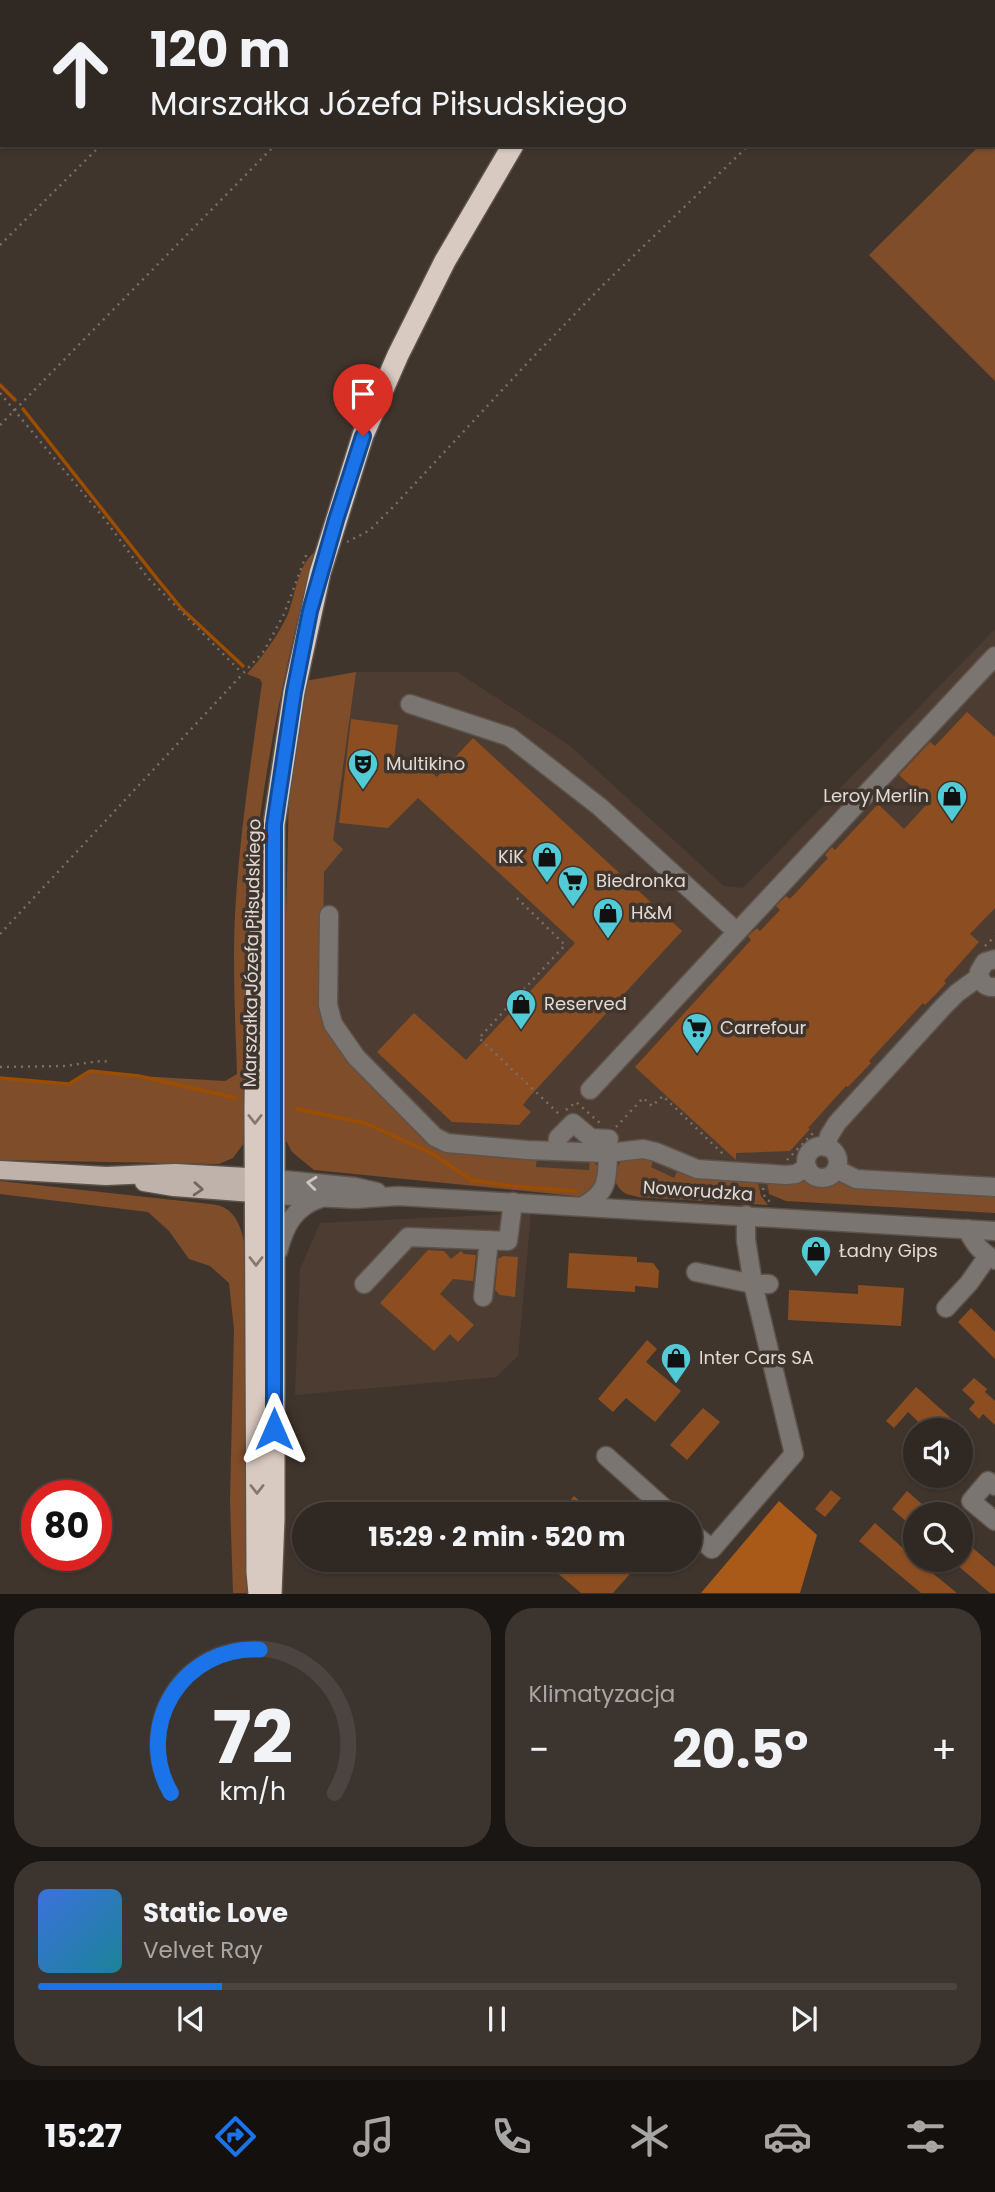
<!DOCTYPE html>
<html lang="pl">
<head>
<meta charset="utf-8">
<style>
	:root { --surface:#302822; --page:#3c342f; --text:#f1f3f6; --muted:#a8a6a5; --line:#4b4440; --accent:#1a73e8 }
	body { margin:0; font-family:Poppins,sans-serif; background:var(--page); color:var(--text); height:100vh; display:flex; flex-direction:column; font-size:26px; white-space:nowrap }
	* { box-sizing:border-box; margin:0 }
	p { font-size:23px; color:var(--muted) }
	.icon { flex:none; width:38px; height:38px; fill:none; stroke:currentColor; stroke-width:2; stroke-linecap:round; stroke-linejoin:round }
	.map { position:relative; height:1594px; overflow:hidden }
	.drawer { display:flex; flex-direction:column; gap:14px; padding:14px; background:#1a1613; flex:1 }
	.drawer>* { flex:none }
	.top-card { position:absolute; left:0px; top:0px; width:996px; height:147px; box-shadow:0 2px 5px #0004,0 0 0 2px var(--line); background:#302822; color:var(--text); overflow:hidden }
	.fabs { position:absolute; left:903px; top:1418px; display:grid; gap:14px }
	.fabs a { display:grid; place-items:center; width:70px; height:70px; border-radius:50%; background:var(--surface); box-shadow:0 2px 5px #0004,0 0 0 2px var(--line); font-size:35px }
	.speed { position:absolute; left:21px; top:1480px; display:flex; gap:14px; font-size:35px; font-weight:700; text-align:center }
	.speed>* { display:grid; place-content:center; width:91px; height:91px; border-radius:50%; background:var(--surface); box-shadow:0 2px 5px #0004,0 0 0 2px var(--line); line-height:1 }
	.speed .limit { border:10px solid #d22; background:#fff; color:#111 }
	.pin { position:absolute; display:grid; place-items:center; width:60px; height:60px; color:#fff; margin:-72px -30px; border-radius:50% 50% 50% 0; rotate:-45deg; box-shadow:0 0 7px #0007 }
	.pin .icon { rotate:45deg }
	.me { position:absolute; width:77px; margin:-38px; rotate:0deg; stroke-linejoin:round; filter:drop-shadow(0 0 5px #0008) }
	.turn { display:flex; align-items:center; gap:24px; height:147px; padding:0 35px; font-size:32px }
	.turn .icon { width:91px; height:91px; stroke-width:2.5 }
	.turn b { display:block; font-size:49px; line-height:60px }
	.big { font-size:52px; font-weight:700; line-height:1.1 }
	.drawer .widget { flex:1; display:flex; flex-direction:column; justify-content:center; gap:10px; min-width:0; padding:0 24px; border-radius:28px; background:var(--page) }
	.drawer .dial { align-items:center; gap:0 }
	.dial svg { height:182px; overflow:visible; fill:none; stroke:var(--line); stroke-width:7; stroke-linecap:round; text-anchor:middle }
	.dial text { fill:var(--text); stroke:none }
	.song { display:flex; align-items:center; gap:21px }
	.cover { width:84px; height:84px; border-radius:10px; background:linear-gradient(135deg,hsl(220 70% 55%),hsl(190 70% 35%)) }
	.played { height:7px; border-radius:4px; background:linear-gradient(90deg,var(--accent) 20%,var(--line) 20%) }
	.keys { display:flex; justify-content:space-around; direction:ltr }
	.heat { display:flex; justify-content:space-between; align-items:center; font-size:38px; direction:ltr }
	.drawer .tiles { flex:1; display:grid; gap:14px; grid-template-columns:1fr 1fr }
	.widget:last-child { grid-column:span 2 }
	.trip { position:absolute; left:292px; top:1502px; width:410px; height:70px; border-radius:35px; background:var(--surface); box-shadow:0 2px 5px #0004,0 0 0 2px var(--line); font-weight:700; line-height:70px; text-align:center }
	.dock { display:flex; height:112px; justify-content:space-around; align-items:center; background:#13100e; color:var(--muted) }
	.dock .icon { width:49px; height:49px }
	.dock .current { color:var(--accent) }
	.dock b { font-size:32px; color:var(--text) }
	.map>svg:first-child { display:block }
	.built { fill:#4d3c31 }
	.green { fill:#7f4d2a }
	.forest { fill:#aa5a18 }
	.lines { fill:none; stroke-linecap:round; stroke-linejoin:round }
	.stream { stroke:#9c4d00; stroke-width:3.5 }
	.building { fill:#8c4e20 }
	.minor-casing { stroke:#5d534b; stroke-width:21 }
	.major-casing { stroke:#5d534b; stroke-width:21 }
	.highway-casing { stroke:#5d534b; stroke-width:24 }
	.path { stroke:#786f68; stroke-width:2.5; stroke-dasharray:2 5; stroke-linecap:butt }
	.minor { stroke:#7b7572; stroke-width:18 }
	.major { stroke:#beb2aa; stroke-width:18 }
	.highway { stroke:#d9cac1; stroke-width:21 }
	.oneway { stroke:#857870 }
	.oneway2 { stroke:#ccc5c0 }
	.oneway3 { stroke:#72675f }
	.route-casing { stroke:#114b97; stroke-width:18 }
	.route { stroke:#1a73e8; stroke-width:12 }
	.labels { text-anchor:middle; stroke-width:7; stroke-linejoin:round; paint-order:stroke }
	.poi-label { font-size:18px; fill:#e0d9d4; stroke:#40352d; text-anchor:start }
	.street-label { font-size:18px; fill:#e0d9d4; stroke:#40352d }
</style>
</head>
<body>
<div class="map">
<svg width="995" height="1594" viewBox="0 0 995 1594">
	<rect width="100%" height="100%" fill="#40352d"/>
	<g class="built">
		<path d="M 995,629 L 995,1204 L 478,1174 L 299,986 L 332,676 L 356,672 L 457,672 L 569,745 L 724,886 L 743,888 Z"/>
		<path d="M 531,1213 L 518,1356 L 496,1377 L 295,1395 L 300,1269 L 320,1223 Z"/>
	</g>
	<g class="green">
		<path d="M 995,118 L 995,381 L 869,255 L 980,145 L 994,145 Z"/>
		<path d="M 315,552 C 288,652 267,753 255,856 C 244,951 246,1048 244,1143 L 233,1158 L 219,1164 L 0,1160 L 0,1078 L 68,1084 L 90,1071 L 139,1076 L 225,1081 L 237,1074 C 235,1015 232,956 236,897 C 241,825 252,754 262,683 L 260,679 L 247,674 C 263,656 278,636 288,614 C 295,596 298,564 315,552 Z"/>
		<path d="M 356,672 L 333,840 L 343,849 L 324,872 L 322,1013 L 424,1136 L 537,1157 L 536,1167 L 589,1170 L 590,1159 L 600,1168 L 599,1183 L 585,1197 L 314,1170 L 292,1152 L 281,1131 L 289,792 L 305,681 Z"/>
		<path d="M 632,1156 L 654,1158 L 651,1167 L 674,1178 L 678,1169 L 757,1179 L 761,1196 L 768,1205 L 638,1197 C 632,1195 626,1195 622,1191 C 608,1178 616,1160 632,1156 Z"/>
		<path d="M 805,1179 L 813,1185 L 828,1185 L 831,1182 L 995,1192 L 995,1213 L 786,1201 L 769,1194 L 767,1181 Z"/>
		<path d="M 0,1181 L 201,1203 C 208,1204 216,1204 223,1207 C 245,1218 245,1251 248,1272 L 249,1593 L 233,1593 L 230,1500 L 234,1329 L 229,1283 L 210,1266 L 189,1259 L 169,1231 L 148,1212 L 0,1194 Z"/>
	</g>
	<path class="forest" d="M 779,1501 L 817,1535 L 800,1593 L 701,1593 Z"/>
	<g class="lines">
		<g class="stream">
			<path d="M 0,385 L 15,400"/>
			<path d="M 23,409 L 158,580 L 182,609 L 243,666"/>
			<path d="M 0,1078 L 69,1084 L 90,1071 L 139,1076 L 236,1098"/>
			<path d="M 297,1109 L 365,1123 L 433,1154 L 471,1180 L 510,1186 L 576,1191"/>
		</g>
	</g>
	<g class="building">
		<path d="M 967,712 L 995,737 L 995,908 L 970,934 L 979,942 L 944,981 L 946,983 L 937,993 L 925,1005 L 923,1003 L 869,1061 L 871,1063 L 848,1087 L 846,1086 L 808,1128 L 810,1129 L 790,1151 L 736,1153 L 736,1160 L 635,1067 L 751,940 L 748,936 L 757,928 L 760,931 L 780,910 L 776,906 L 786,896 L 790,899 L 828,858 L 825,855 L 832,847 L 835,850 L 878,804 L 904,829 L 929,802 L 899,775 L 930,742 L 935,746 Z"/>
		<path d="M 351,719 L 398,725 L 394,759 L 420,762 L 437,777 L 473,738 L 682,931 L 530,1096 L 523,1105 L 531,1112 L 519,1125 L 452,1122 L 377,1052 L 414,1013 L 466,1060 L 575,943 L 418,798 L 388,828 L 339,823 Z"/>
		<path d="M 428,1250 L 444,1251 L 451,1259 L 461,1251 L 464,1254 L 476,1255 L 473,1281 L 453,1279 L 440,1294 L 474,1325 L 458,1342 L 450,1334 L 434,1351 L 380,1303 Z"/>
		<path d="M 569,1253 L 637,1257 L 637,1262 L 653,1263 L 659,1271 L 658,1288 L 635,1286 L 635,1292 L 567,1288 Z"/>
		<path d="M 503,1256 L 518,1257 L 515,1297 L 500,1295 L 495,1290 L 498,1259 Z"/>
		<path d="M 858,1285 L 904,1288 L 901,1326 L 788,1320 L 789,1290 L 858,1294 Z"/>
		<path d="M 971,1308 L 995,1332 L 995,1359 L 958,1322 Z"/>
		<path d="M 647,1340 L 657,1349 L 646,1362 L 681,1391 L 655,1422 L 626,1398 L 613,1412 L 598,1399 Z"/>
		<path d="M 974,1378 L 987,1389 L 985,1392 L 995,1401 L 995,1425 L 983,1414 L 979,1419 L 969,1409 L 975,1402 L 962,1390 Z"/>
		<path d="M 916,1387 L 924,1394 L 964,1430 L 927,1430 L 908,1412 L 894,1428 L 886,1421 Z"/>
		<path d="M 703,1408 L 720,1422 L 687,1460 L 670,1445 Z"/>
		<path d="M 831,1490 L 841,1498 L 825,1517 L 815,1509 Z"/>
		<path d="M 907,1491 L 933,1514 L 915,1514 L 915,1529 L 892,1509 Z"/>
		<path d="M 574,1496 L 595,1514 L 559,1514 Z"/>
		<path d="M 875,1523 L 915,1559 L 957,1593 L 921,1593 L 859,1541 Z"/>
		<path d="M 961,1538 L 995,1567 L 995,1593 L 990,1593 L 950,1559 L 961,1559 Z"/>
		<path d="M 541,1559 L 643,1559 L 613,1593 L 581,1593 Z"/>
	</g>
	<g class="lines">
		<g class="minor-casing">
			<g id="minor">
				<path d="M 410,704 L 510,737 L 600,807 L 737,932 L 995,656"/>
				<path d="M 329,915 L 328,1005 L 333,1024 L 356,1057 L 435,1137 L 447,1143 L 527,1150 L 608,1153"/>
				<path d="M 995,959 L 985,962 L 979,972 C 980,982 985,988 995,987"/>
				<path d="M 590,1090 L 737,932"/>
				<circle cx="822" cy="1162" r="16"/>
				<path d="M 826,1147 L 829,1136 L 837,1123 L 943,1007 L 957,993 L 979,977"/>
				<path d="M 557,1151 L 558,1138 L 573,1123 L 591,1138 L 609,1139"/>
				<path d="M 836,1169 L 856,1179 L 995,1187"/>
				<path d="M 274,1179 L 355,1187 L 377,1192"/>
				<path d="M 274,1195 L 355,1199 L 398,1196 L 995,1231"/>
				<path d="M 585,1205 C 609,1191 607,1178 608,1153 L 643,1149 L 656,1152 L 697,1169 L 786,1175 L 796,1174 L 807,1167"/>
				<path d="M 746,1215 L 746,1240 L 753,1284 L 769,1284"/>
				<path d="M 967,1229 C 974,1244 981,1252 995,1260"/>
				<path d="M 278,1251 C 285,1225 294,1207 321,1198"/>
				<path d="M 364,1284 L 408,1237 L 508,1241 L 513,1202"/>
				<path d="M 483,1297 L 489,1240"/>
				<path d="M 946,1308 L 969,1283 L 988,1256"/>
				<path d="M 606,1456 L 671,1514"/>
				<path d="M 995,1486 L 988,1481 L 971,1501 L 995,1521"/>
				<path d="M 690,1531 L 712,1549 L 794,1454 L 753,1284 L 696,1272"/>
			</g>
		</g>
		<g class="major-casing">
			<g id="major">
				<path d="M 0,1170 L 106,1176 L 175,1173 L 267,1178"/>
				<path d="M 144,1182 L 174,1187 L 266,1194"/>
			</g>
		</g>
		<g class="highway-casing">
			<g id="highway">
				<path d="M 617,2 L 618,0"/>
				<path d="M 259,1594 L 257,1572 L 255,1110 L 256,1003 L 262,903"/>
				<path d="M 271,1594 L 274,1519 L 274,825 L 294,692 L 320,573 L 363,435 L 398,355 L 445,261 L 513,145"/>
			</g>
		</g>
		<g class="path">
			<path d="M 348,0 L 350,2"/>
			<path d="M 250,2 L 252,0"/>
			<path d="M 890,2 L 892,0"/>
			<path d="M 0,245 L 101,145"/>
			<path d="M 0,393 L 103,517 L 148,578 L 242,673"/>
			<path d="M 0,425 L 275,145"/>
			<path d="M 347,542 L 370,530 L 395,505 L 534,356 L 603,285 L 749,145"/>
			<path d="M 517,898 L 565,945 L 479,1038 L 560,1115 L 561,1114"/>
			<path d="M 0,934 L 264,651 L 284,614 L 307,553"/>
			<path d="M 985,946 L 995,936"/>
			<path d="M 0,1067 L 64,1066 L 101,1061 L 111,1062"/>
			<path d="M 566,1110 L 576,1102 L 601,1124"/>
			<path d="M 616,1127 L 643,1098 L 652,1106 L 663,1096 L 724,1155"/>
			<path d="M 787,1160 L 814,1132"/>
			<path d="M 763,1188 L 765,1198 L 772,1203"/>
		</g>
		<use href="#minor" class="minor"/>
		<use href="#major" class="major"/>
		<use href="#highway" class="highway"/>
	</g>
	<defs><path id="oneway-chevron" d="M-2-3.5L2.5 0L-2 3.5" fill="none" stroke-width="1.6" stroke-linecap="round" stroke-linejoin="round" transform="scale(1.75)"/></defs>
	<g class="oneway">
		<use href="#oneway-chevron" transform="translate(255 1119) rotate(90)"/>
		<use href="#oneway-chevron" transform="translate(256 1261) rotate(90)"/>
		<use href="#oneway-chevron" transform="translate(257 1489) rotate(90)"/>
	</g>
	<use class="oneway2" href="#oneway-chevron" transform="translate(312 1183) rotate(-174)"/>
	<use class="oneway3" href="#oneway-chevron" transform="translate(198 1189) rotate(4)"/>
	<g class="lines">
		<g class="route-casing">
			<path id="route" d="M 274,1429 L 274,825 L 294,692 L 310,611 L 336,520 L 363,436"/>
		</g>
		<use href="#route" class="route"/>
	</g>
	<defs>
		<g id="theatre-pin" transform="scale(1.575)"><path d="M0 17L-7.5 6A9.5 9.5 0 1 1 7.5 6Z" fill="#52cbd7" stroke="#40352d"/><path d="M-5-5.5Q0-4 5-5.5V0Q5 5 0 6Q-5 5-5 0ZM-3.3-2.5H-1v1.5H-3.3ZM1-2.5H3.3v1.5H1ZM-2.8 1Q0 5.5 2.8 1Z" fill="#111"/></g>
		<g id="shop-pin" transform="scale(1.575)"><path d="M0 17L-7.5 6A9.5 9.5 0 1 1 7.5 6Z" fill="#52cbd7" stroke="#40352d"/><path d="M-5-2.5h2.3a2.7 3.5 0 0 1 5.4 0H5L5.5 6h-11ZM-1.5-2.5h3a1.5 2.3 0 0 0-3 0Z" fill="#111"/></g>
		<g id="supermarket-pin" transform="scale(1.575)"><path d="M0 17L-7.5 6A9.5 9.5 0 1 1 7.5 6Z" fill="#52cbd7" stroke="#40352d"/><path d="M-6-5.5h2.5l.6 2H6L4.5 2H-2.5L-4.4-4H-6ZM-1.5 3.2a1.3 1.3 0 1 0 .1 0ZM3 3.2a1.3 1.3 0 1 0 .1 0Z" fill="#111"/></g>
	</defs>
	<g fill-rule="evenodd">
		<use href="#theatre-pin" x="363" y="764"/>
		<use href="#shop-pin" x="952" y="796"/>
		<use href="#shop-pin" x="547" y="857"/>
		<use href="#supermarket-pin" x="573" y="881"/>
		<use href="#shop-pin" x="608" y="913"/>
		<use href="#shop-pin" x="521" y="1004"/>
		<use href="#supermarket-pin" x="697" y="1028"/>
		<use href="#shop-pin" x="816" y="1251"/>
		<use href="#shop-pin" x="676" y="1358"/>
	</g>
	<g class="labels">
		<g class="poi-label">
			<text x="386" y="770">Multikino</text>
			<text x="929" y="802" text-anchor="end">Leroy Merlin</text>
			<text x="524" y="863" text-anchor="end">KiK</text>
			<text x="596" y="887">Biedronka</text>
			<text x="631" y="919">H&amp;M</text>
			<text x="544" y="1010">Reserved</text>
			<text x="720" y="1034">Carrefour</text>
			<text x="839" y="1257">Ładny Gips</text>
			<text x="699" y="1364">Inter Cars SA</text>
		</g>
		<g class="street-label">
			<text transform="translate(252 953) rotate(-89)" y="6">Marszałka Józefa Piłsudskiego</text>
			<text transform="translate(698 1191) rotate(4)" y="6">Noworudzka</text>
		</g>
	</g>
</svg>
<div class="fabs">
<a><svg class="icon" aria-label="sound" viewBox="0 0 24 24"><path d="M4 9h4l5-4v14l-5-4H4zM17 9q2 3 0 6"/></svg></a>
<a><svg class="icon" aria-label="search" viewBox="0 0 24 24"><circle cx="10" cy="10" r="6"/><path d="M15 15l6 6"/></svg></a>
</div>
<div class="speed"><div class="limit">80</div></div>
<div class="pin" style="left:363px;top:436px;background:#d93025"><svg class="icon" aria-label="arrive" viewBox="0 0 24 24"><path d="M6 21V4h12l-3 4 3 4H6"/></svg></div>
<svg class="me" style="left:274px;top:1429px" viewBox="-20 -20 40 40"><path d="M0-17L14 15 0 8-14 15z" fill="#1a73e8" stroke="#fff" stroke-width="4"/></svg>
<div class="trip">15:29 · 2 min · 520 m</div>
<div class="top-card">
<div class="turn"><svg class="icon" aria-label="ahead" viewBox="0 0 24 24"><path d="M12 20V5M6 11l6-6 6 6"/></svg><div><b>120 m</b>Marszałka Józefa Piłsudskiego</div></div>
</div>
</div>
<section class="drawer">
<div class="tiles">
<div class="widget dial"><svg viewBox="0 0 100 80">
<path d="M14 69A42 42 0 1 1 86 69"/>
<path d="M14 69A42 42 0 0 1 53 6" stroke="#1a73e8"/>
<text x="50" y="56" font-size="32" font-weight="700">72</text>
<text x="50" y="72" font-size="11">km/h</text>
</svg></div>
<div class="widget"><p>Klimatyzacja</p>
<div class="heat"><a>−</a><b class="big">20.5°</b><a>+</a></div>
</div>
<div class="widget">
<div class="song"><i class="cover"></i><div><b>Static Love</b><p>Velvet Ray</p></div></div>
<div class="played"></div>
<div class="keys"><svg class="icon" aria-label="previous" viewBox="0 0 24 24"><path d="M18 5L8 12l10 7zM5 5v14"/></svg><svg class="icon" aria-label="pause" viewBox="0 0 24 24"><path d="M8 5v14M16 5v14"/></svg><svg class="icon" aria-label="next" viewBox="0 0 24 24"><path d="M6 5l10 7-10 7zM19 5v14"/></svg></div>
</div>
</div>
</section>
<nav class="dock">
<b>15:27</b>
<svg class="icon current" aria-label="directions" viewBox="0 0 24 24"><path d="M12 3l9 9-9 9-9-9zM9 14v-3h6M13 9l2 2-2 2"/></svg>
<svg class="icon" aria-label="music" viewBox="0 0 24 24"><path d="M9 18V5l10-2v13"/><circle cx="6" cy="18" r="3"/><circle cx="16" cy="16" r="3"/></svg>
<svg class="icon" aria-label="phone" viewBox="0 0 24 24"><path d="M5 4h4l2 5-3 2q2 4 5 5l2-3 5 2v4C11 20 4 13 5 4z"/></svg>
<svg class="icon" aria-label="climate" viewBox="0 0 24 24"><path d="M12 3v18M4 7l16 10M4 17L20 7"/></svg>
<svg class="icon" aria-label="car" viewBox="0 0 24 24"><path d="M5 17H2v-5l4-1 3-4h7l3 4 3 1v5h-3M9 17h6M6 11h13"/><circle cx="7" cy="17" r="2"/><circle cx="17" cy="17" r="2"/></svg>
<svg class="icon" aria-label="filters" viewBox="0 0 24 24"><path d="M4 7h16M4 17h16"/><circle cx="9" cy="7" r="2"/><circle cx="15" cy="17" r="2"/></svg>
</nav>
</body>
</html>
